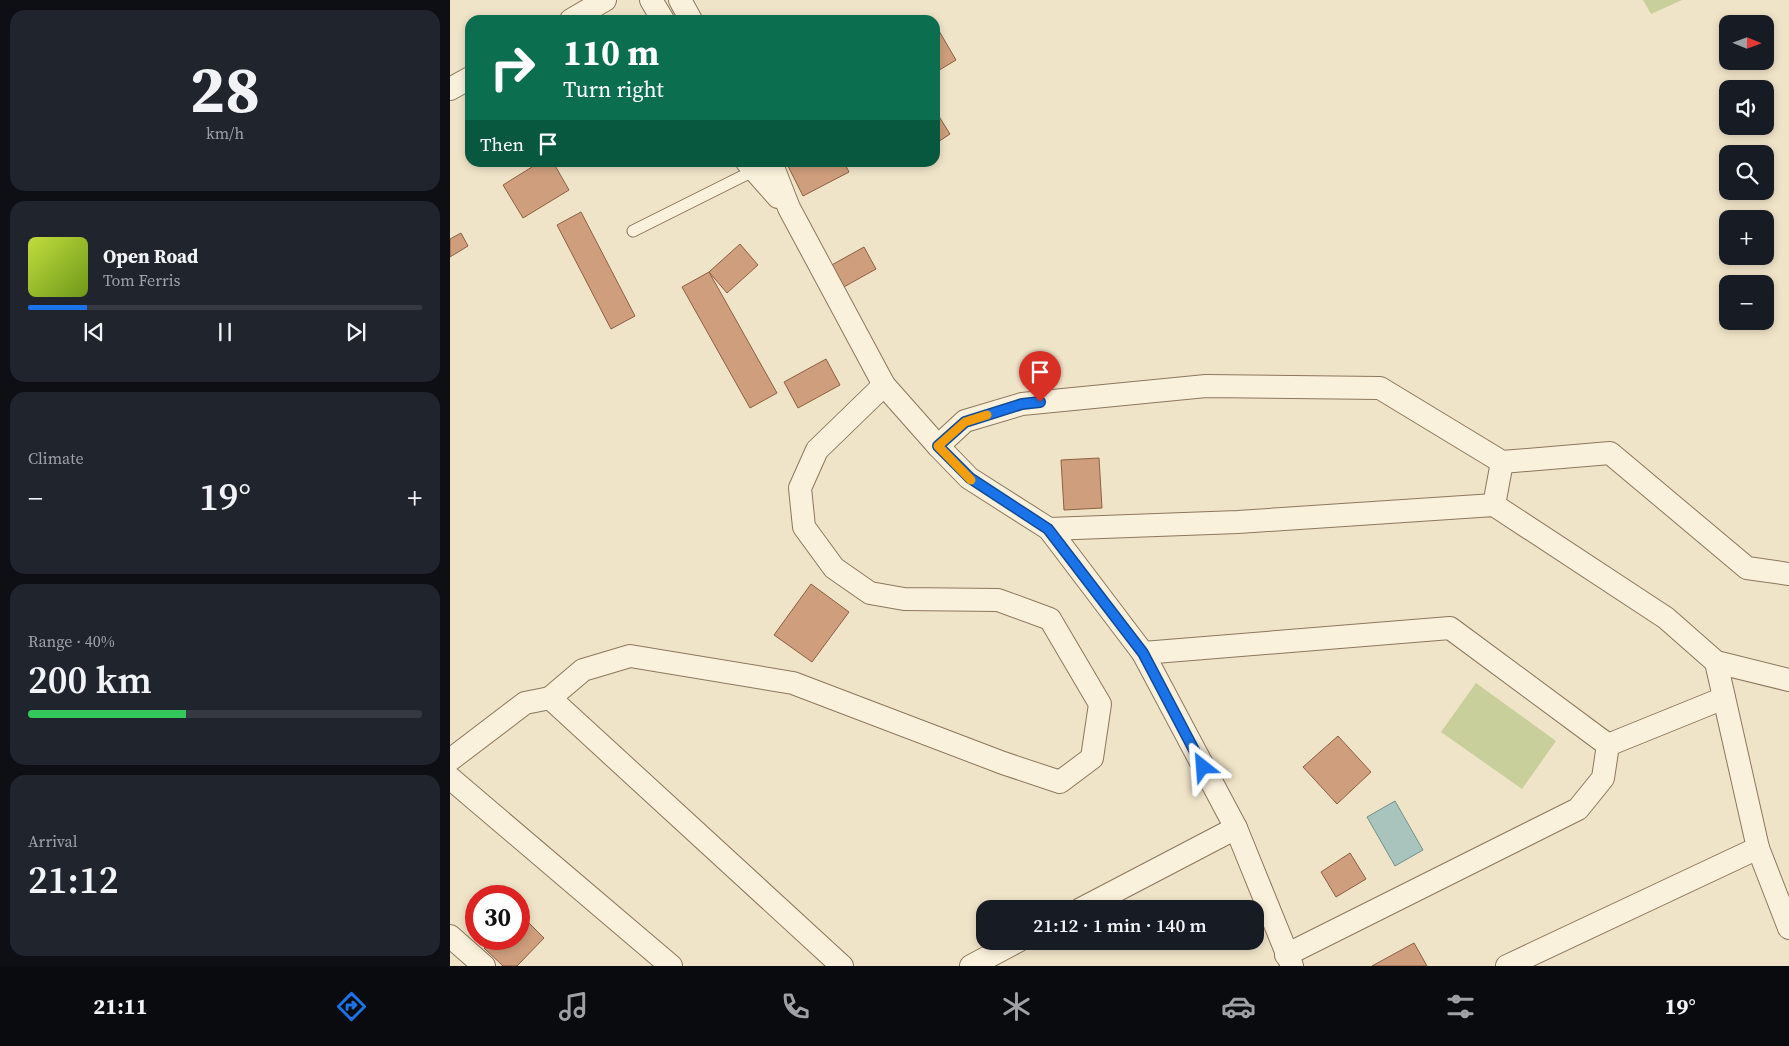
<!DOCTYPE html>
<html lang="en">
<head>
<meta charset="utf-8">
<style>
	:root { --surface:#171b24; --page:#20242c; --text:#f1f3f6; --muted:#9ea1a6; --line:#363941; --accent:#1a73e8 }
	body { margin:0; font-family:"Source Serif 4",serif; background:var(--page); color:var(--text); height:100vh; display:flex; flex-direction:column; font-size:19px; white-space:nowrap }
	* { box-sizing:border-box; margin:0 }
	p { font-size:16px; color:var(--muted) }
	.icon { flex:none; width:28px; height:28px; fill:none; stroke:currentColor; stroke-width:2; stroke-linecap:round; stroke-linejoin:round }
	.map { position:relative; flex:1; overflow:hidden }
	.side { display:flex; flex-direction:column; gap:10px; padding:10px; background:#0d0f14; width:450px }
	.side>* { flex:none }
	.top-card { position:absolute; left:15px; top:15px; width:475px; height:152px; border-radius:15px; box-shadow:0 2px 8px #0003; background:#0b6e4f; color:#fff; overflow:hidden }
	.needle { width:32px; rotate:91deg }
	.fabs { position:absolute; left:1269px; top:15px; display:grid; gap:10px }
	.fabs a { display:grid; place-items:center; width:55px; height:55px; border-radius:10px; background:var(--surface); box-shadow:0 2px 8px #0003; font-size:25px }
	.speed { position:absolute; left:15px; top:885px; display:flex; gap:10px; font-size:25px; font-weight:700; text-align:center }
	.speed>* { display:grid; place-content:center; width:65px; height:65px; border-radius:50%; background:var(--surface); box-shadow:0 2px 8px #0003; line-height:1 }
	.speed .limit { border:8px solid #d22; background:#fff; color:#111 }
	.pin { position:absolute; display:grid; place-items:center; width:42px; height:42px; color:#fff; margin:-51px -21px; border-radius:50% 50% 50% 0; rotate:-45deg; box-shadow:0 0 5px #0007 }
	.pin .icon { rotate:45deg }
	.me { position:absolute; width:55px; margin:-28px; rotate:332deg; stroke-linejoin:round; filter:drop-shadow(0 0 4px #0008) }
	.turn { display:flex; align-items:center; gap:18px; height:105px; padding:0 15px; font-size:22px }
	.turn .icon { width:65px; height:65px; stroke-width:2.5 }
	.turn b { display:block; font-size:35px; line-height:42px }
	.then { display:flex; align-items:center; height:48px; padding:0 15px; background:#0003; gap:10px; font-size:19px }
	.big { font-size:38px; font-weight:600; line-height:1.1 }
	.side .widget { flex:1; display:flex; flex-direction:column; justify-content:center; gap:8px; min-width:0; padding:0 18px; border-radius:15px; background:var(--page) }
	.side .dial { align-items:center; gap:0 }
	.dial b { font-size:65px; line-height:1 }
	.song { display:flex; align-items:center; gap:15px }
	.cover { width:60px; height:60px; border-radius:8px; background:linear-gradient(135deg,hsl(70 70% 55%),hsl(80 70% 35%)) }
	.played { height:5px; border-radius:2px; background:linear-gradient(90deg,var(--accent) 15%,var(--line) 15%) }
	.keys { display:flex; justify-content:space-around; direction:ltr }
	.heat { display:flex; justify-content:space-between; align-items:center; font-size:28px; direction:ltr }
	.charge { height:8px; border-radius:4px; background:linear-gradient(90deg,#34c759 40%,var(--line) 0) }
	.trip { position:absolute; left:526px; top:900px; width:288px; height:50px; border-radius:15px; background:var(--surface); box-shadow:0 2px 8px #0003; font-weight:600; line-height:50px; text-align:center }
	.dock { display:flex; height:80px; justify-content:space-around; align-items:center; background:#090b0e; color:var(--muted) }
	.dock .icon { width:35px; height:35px }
	.dock .current { color:var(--accent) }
	.dock b { font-size:22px; color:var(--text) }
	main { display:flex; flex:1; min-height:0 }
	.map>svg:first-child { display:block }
	.green { fill:#c9cf9b }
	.water { fill:#a9c4bc; stroke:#6f938a }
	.building { fill:#cf9f7d; stroke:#8d5f41 }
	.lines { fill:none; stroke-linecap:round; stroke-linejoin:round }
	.lane-casing { stroke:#8d765c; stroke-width:13 }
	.street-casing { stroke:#8d765c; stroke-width:24 }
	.lane { stroke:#faf1dc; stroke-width:11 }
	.street { stroke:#faf1dc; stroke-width:22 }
	.route-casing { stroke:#114b97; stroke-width:12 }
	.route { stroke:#1a73e8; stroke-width:9 }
	.slow { stroke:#f59e0b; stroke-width:9 }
</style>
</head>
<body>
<main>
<section class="side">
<div class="widget dial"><b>28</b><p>km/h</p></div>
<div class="widget">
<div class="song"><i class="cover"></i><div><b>Open Road</b><p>Tom Ferris</p></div></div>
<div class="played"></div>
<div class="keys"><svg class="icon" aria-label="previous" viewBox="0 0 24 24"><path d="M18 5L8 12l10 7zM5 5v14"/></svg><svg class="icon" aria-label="pause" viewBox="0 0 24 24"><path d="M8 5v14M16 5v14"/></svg><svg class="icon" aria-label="next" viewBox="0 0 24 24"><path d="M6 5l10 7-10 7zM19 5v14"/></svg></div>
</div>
<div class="widget"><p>Climate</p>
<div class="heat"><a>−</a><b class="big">19°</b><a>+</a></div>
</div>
<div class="widget"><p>Range · 40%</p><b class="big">200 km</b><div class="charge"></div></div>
<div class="widget"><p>Arrival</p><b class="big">21:12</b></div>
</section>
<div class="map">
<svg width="1339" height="966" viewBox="0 0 1339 966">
	<rect width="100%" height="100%" fill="#f0e4c8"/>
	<g class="green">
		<path d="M 1193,0 L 1232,0 L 1201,14 Z"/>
		<path d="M 1026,683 L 1106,741 L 1072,789 L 991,732 Z"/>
	</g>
	<path class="water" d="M 945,801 L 973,850 L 945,866 L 917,817 Z"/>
	<g class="building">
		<path d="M 485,24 L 506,60 L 486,72 L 485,71 Z"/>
		<path d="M 485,110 L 500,134 L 485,144 Z"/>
		<path d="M 90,162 L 103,162 L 119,190 L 73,218 L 53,185 Z"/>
		<path d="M 336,162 L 394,162 L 399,172 L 353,196 Z"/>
		<path d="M 131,212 L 185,316 L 161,329 L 107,225 Z"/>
		<path d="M 11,233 L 18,246 L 0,257 L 0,239 Z"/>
		<path d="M 290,244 L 308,265 L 277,293 L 259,272 Z"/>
		<path d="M 414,247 L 426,269 L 392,288 L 380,266 Z"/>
		<path d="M 259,272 L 327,393 L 300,408 L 232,287 Z"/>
		<path d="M 376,359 L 390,385 L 348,408 L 334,382 Z"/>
		<path d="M 649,458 L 652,508 L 614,510 L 611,460 Z"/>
		<path d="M 361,584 L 399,612 L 362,662 L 324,635 Z"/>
		<path d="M 888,736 L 921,772 L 887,804 L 853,767 Z"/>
		<path d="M 900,853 L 916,879 L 886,897 L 871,872 Z"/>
		<path d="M 69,913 L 94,938 L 67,966 L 53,966 L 34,948 L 43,939 L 69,939 Z"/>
		<path d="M 964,943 L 977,966 L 922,966 Z"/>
	</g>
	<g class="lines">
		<g class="lane-casing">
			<path id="lane" d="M 183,231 L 305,170"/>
		</g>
		<g class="street-casing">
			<g id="street">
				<path d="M 201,0 L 213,20"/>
				<path d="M 230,0 L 241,20"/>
				<path d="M 121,20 L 155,0"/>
				<path d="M 0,89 L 20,78"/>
				<path d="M 297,162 L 328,197"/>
				<path d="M 321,162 L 339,208 L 434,385 L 488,446 L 519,478 L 599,529 L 788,522 L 1044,505 L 1216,618 L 1266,662 L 1339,680"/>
				<path d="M 488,446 L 515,421 L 572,404 L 756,386 L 930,388 L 1052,462 L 1160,453 L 1297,568 L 1339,574"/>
				<path d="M 1044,505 L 1052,462"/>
				<path d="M 599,529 L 693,653 L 1000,628 L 1158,745 L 1153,778 L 1128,809 L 836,955"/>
				<path d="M 693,653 L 786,828 L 842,966"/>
				<path d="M 1266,662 L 1308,848 L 1339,928"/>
				<path d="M 100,698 L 133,670 L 180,656 L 343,683 L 553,763 L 610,782 L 642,758 L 650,704 L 600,619 L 548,600 L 454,599 L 420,593 L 384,568 L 354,527 L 350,488 L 367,450 L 434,385"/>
				<path d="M 1158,745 L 1274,698"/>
				<path d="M 0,760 L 75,703 L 100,698 L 392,966"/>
				<path d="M 0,778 L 221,966"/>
				<path d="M 631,909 L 786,828"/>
				<path d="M 0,936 L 34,966"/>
				<path d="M 521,966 L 568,941"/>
				<path d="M 1057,966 L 1308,848"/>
			</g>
		</g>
		<use href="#lane" class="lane"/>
		<use href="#street" class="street"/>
	</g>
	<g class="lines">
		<g class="route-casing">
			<path id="route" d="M 590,402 L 572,404 L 515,422 L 488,446 L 520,478 L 598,529 L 693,653 L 753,767"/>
		</g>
		<use href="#route" class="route"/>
		<path class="slow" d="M 521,480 L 488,446 L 515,422 L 537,415"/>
	</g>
</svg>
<div class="fabs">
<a><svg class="needle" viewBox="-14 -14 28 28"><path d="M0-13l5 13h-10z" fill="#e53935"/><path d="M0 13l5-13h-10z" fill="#9ea1a6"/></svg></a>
<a><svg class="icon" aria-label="sound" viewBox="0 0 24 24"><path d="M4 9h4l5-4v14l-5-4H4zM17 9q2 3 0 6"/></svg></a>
<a><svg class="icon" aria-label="search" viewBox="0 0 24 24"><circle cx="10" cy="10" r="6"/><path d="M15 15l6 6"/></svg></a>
<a>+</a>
<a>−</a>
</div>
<div class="speed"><div class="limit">30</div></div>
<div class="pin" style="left:590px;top:402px;background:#d93025"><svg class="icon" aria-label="arrive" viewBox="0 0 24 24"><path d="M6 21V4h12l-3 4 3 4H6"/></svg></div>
<svg class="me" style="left:753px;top:767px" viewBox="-20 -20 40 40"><path d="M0-17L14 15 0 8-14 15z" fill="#1a73e8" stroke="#fff" stroke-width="4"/></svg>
<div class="trip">21:12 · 1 min · 140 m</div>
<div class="top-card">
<div class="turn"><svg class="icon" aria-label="right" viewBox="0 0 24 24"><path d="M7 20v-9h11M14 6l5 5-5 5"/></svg><div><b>110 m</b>Turn right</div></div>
<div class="then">Then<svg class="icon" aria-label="arrive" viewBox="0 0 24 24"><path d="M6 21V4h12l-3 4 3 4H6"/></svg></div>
</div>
</div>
</main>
<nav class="dock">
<b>21:11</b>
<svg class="icon current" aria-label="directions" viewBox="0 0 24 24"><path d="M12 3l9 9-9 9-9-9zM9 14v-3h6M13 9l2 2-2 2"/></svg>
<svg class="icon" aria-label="music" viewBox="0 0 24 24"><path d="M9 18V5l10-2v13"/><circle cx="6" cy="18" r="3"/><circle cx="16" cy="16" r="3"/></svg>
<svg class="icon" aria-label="phone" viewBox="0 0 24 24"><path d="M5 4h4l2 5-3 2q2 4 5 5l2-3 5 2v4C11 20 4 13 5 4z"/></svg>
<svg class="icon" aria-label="climate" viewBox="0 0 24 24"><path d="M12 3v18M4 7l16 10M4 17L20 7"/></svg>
<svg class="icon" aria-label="car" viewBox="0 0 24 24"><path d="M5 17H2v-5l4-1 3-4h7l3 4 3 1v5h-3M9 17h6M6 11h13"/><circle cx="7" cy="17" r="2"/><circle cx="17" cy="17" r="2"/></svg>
<svg class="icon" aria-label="filters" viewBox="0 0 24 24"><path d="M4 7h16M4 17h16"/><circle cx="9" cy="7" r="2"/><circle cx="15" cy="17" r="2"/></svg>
<b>19°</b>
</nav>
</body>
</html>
